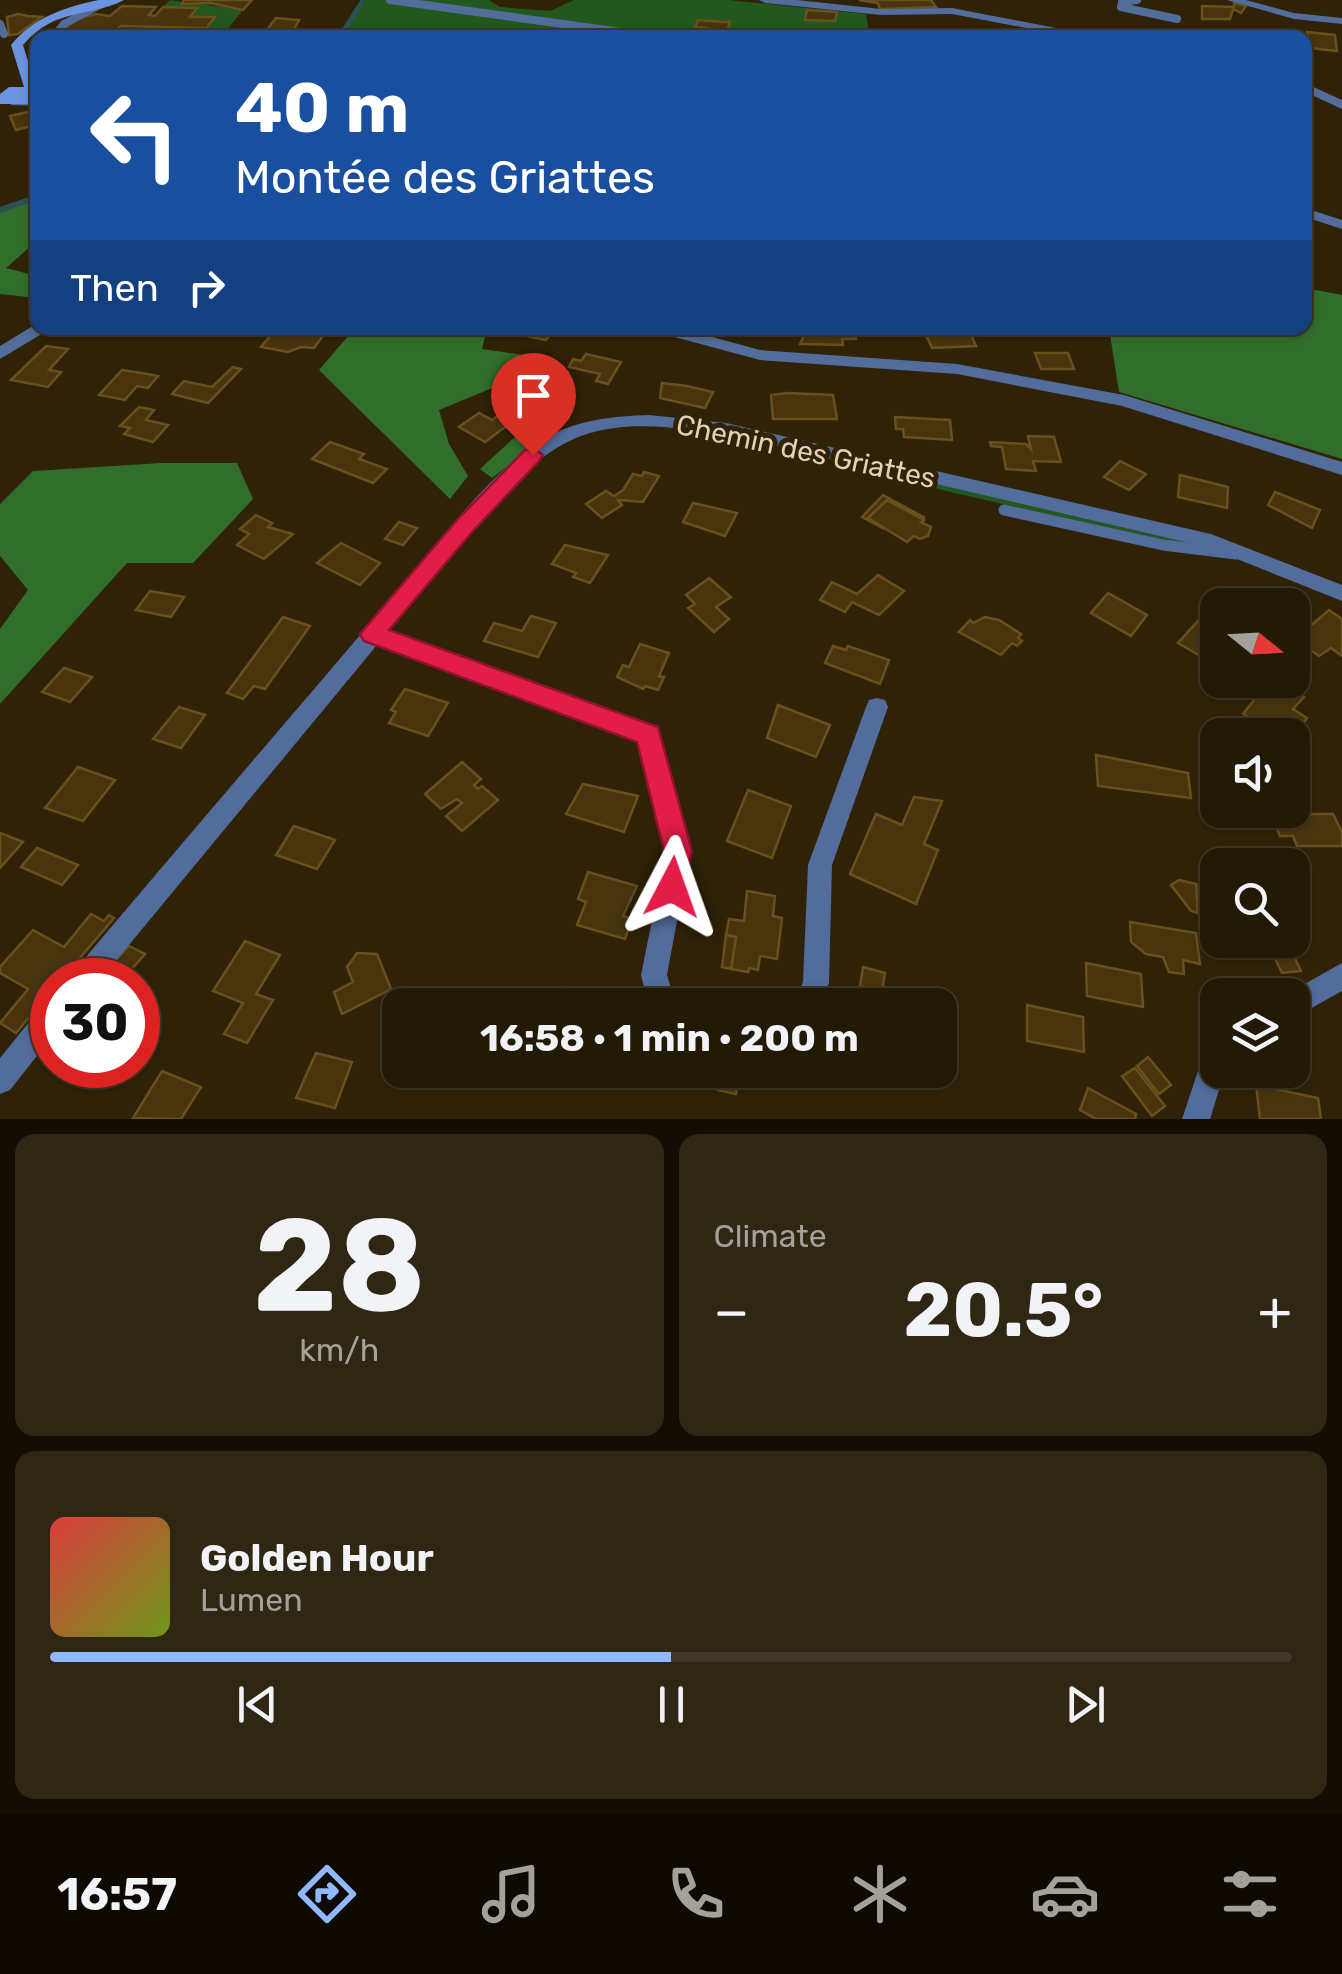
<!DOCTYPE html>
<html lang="en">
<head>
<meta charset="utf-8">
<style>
	:root { --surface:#231a05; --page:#2f2713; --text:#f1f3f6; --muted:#a3a19a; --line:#403827; --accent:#91b8fd }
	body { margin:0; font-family:Rubik,sans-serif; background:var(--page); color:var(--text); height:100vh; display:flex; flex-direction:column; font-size:38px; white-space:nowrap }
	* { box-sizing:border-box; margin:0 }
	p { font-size:32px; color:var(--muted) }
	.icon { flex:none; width:55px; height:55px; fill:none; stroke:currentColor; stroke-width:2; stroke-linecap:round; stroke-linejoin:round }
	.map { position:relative; height:1119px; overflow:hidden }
	.details { display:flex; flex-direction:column; gap:15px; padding:15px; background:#130e03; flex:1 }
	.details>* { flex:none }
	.guide { position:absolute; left:30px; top:30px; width:1282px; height:305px; border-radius:20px; box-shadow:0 2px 8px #0004,0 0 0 2px var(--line); background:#1a4fa0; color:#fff; overflow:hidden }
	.needle { width:65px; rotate:108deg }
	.fabs { position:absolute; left:1200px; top:588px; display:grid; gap:20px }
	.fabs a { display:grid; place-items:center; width:110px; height:110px; border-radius:20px; background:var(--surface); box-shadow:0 2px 8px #0004,0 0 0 2px var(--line); font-size:50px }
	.speed { position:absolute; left:30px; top:958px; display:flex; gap:20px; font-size:50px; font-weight:700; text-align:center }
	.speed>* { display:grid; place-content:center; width:130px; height:130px; border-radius:50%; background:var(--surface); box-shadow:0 2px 8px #0004,0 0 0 2px var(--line); line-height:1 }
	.speed .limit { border:15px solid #d22; background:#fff; color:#111 }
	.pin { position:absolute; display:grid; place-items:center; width:85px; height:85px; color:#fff; margin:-102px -42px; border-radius:50% 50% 50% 0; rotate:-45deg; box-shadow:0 0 10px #0007 }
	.pin .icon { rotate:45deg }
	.me { position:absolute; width:110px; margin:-55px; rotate:4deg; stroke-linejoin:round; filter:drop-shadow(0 0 8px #0008) }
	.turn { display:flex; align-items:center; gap:35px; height:210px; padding:0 40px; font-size:45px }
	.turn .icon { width:130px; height:130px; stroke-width:2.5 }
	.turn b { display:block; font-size:70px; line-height:85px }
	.then { display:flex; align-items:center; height:95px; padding:0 40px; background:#0003; gap:20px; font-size:38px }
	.big { font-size:75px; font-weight:700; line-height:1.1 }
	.details .widget { flex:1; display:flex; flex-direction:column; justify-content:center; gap:15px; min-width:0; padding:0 35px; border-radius:20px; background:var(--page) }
	.details .dial { align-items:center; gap:0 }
	.dial b { font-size:130px; line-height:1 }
	.song { display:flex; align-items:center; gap:30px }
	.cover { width:120px; height:120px; border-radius:15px; background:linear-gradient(135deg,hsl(0 70% 55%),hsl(80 70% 35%)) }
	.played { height:10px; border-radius:5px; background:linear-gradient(90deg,var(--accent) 50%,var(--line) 50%) }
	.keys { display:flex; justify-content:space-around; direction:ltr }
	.heat { display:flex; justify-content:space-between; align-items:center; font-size:55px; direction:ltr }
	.details .tiles { flex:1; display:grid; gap:15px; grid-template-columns:1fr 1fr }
	.widget:last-child { grid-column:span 2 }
	.trip { position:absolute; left:382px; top:988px; width:575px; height:100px; border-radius:20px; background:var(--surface); box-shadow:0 2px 8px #0004,0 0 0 2px var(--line); font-weight:700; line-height:100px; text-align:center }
	.dock { display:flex; height:160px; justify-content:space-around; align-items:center; background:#0e0a02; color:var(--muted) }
	.dock .icon { width:70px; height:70px }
	.dock .selected { color:var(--accent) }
	.dock b { font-size:45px; color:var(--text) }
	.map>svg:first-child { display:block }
	.green { fill:#22581d }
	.forest { fill:#316e2b }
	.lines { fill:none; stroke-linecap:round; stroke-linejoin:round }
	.stream-far1 { stroke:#285255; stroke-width:5 }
	.stream { stroke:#285255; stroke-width:6 }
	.building { fill:#48350e; stroke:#69501d; stroke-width:2.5 }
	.service-far1 { stroke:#526c9b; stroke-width:8 }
	.service { stroke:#526c9b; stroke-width:11 }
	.minor { fill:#526c9b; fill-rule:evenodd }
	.secondary { fill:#6b93df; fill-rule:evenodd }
	.route { fill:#e11d48; stroke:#92132f; stroke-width:2.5 }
	.labels { text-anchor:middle; stroke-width:10; stroke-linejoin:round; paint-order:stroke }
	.street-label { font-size:28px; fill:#e0d2b8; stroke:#2f2207 }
</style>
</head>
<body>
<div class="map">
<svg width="1342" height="1119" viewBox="0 0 1342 1119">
	<rect width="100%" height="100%" fill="#2f2207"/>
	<g class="green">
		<path d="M 170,0 L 243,10 L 223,35 L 211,37 L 78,34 L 174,35 L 182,28 L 206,28 L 214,18 L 190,17 L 163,7 Z"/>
		<path d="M 365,0 L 489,0 L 500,7 L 550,11 L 574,0 L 728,0 L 866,14 L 869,33 L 874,37 L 342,38 Z"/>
		<path d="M 866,467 L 1208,546 L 1168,542 L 946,491 Z"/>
	</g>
	<g class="forest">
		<path d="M 37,196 L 37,226 L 34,229 L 37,230 L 37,246 L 31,246 L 6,268 L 37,276 L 37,298 L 0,294 L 0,209 Z"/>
		<path d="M 1305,288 L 1342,295 L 1342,459 L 1119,392 L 1109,328 L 1305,328 Z"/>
		<path d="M 355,328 L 487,328 L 482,349 L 546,358 L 551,382 L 570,418 L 492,478 L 480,469 L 539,415 L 517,378 L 439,410 L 449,444 L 468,476 L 450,499 L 319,370 Z"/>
		<path d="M 161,463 L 237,463 L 253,499 L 193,563 L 127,563 L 0,704 L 0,629 L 28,590 L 0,556 L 0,504 L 33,471 Z"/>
	</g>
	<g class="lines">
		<path class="stream-far1" d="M 339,38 L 362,2"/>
		<path class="stream" d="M 0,210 L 38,197"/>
	</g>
	<g class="building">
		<path d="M 184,0 L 252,0 L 243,10 L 210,3 L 182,4 Z"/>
		<path d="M 859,0 L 931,0 L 936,7 L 880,9 L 878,3 Z"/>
		<path d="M 1234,3 L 1246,6 L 1241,13 L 1233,9 L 1230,19 L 1202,19 L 1202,6 L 1234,7 Z"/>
		<path d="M 122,6 L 156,7 L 149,15 L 155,16 L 163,7 L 197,8 L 190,17 L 215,17 L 206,28 L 121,26 L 115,32 L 64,30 L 75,19 L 96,14 L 110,16 Z"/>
		<path d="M 807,10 L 837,12 L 835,21 L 805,20 Z"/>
		<path d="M 18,14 L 28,16 L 42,17 L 18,34 L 9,35 L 7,17 Z"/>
		<path d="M 276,18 L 299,20 L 292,33 L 266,31 Z"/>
		<path d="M 698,20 L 725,22 L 730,22 L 726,34 L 705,33 L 707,28 L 695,27 Z"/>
		<path d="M 1307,32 L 1335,35 L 1337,51 L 1311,48 Z"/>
		<path d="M 36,110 L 38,124 L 16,130 L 10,116 Z"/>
		<path d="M 268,328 L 318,328 L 328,329 L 314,348 L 301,347 L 288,352 L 261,347 L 271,335 L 263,334 Z"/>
		<path d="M 500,328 L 554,328 L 546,340 L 498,330 Z"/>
		<path d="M 806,331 L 854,332 L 856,339 L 842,339 L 843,345 L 800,344 Z"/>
		<path d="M 970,332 L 976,346 L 932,348 L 926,335 Z"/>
		<path d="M 46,346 L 68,349 L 49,370 L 61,372 L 48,387 L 11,380 Z"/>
		<path d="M 1035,353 L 1068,353 L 1074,369 L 1041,369 Z"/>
		<path d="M 586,354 L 621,362 L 608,384 L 596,381 L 600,374 L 569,367 L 573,359 L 581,361 Z"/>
		<path d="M 233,367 L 241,369 L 208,403 L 172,394 L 184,381 L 212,387 Z"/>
		<path d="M 122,370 L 148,374 L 158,376 L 148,388 L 137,386 L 125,400 L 99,395 Z"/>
		<path d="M 662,383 L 687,386 L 713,392 L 705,408 L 660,398 Z"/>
		<path d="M 787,393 L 833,395 L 837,419 L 773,419 L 771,395 Z"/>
		<path d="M 139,407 L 154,410 L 146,420 L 168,425 L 153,442 L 124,434 L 130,428 L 120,426 Z"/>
		<path d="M 505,411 L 517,418 L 485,442 L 459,427 L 479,413 L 492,420 Z"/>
		<path d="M 895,417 L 950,420 L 952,440 L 904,437 L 903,429 L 896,429 Z"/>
		<path d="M 1028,436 L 1054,437 L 1061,462 L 1033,461 L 1036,471 L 1006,469 L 1002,447 L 991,446 L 990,442 L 1026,444 L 1031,449 Z"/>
		<path d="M 330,442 L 364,454 L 359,459 L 387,469 L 373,483 L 312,459 Z"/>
		<path d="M 1120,461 L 1146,474 L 1129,490 L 1104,477 Z"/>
		<path d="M 644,472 L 659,476 L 643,502 L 618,500 L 622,505 L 602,518 L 586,504 L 606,491 L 614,496 L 623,490 L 633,474 L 642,476 Z"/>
		<path d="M 1180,475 L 1228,487 L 1227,508 L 1178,497 Z"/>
		<path d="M 1275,492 L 1320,510 L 1312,528 L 1268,505 Z"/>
		<path d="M 883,495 L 925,518 L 887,500 L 868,518 L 884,529 L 862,517 Z"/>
		<path d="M 887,500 L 924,520 L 921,522 L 931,527 L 928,536 L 920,539 L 914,536 L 907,542 L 868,518 Z"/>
		<path d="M 693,503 L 737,513 L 725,536 L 683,522 Z"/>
		<path d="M 256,515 L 272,523 L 268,527 L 293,534 L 264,559 L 237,545 L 249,534 L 240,529 Z"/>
		<path d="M 399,522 L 417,528 L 403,545 L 385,539 Z"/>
		<path d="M 341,543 L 380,563 L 360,585 L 317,563 Z"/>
		<path d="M 565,545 L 608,555 L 590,583 L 573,577 L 576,573 L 552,564 Z"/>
		<path d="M 878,575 L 904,591 L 879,615 L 852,602 L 845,612 L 820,600 L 832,582 L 857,594 Z"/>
		<path d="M 709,578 L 731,597 L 716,607 L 729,619 L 714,632 L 688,608 L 695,604 L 686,595 Z"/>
		<path d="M 150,591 L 184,597 L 171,617 L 136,610 Z"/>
		<path d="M 1108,593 L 1147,615 L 1131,636 L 1091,613 Z"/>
		<path d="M 1329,610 L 1342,619 L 1342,656 L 1331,648 L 1319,656 L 1295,639 Z"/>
		<path d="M 1205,613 L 1218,620 L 1218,650 L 1209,661 L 1178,643 Z"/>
		<path d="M 531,616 L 556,623 L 538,657 L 484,641 L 494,623 L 522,631 Z"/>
		<path d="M 283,617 L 310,626 L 265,689 L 254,686 L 243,699 L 227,693 Z"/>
		<path d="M 985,617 L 999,620 L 1021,634 L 1018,638 L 1022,641 L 1017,646 L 1012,643 L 1001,655 L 959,632 L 970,620 L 973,623 Z"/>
		<path d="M 640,644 L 669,653 L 659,676 L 664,677 L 658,690 L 645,686 L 643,689 L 617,677 L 623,665 L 629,667 Z"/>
		<path d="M 833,646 L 846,650 L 848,646 L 889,660 L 880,684 L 825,663 Z"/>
		<path d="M 64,668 L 92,677 L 70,702 L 42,692 Z"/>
		<path d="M 1270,680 L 1278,680 L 1304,697 L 1293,709 L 1307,718 L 1297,731 L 1280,720 L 1270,731 L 1243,714 Z"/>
		<path d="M 405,689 L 448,703 L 428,736 L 389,723 L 396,712 L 391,710 Z"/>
		<path d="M 778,705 L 830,725 L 816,757 L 767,738 Z"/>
		<path d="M 179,707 L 205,715 L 181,748 L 153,739 Z"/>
		<path d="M 1096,755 L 1188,773 L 1191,798 L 1098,786 Z"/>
		<path d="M 462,762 L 481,779 L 474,785 L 478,789 L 482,786 L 498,800 L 462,831 L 446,816 L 462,803 L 457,799 L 441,809 L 425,794 Z"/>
		<path d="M 78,767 L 115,780 L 83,821 L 45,808 Z"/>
		<path d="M 583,784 L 638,796 L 624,832 L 566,814 Z"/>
		<path d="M 748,790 L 791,806 L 772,858 L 727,841 Z"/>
		<path d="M 914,797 L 942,801 L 924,844 L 938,850 L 916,904 L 850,874 L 876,814 L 902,825 Z"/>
		<path d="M 1271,814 L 1333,814 L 1342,832 L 1342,846 L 1297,846 L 1293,836 L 1280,836 Z"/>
		<path d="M 294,826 L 335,840 L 317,869 L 276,855 Z"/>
		<path d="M 0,833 L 23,842 L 0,868 Z"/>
		<path d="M 37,848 L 78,865 L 62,885 L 21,867 Z"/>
		<path d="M 588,872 L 637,886 L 623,916 L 632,919 L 625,939 L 577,925 L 586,902 L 578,899 Z"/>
		<path d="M 1179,880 L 1196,884 L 1198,913 L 1191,911 L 1171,885 Z"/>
		<path d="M 1196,884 L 1218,888 L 1218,917 L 1198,913 Z"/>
		<path d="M 747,891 L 775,896 L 773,916 L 782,918 L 777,959 L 760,956 L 758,970 L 749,968 L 748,972 L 731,969 L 736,937 L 726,935 L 729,919 L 744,921 Z"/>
		<path d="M 91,914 L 104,921 L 109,915 L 114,918 L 61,980 L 52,980 L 52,990 L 16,1033 L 0,1023 L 28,989 L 0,973 L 0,967 L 33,930 L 64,947 Z"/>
		<path d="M 1130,922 L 1196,933 L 1200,964 L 1183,960 L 1184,974 L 1169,972 L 1163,957 L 1146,954 L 1131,942 Z"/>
		<path d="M 726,935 L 736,937 L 731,969 L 722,967 Z"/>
		<path d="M 1266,940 L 1286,940 L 1301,971 L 1282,973 Z"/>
		<path d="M 245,941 L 280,955 L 256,994 L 273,1000 L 247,1043 L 224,1034 L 243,1003 L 213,991 Z"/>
		<path d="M 129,946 L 145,954 L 125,977 L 128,979 L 108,968 Z"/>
		<path d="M 357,953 L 377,954 L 391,989 L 342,1014 L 334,992 L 353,982 L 347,967 Z"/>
		<path d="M 1086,963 L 1141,974 L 1143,1007 L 1087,996 Z"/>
		<path d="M 863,967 L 885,973 L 882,992 L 860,986 Z"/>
		<path d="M 860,986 L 899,997 L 898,1005 L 857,1005 Z"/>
		<path d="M 565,987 L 605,997 L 602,1005 L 559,1005 Z"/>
		<path d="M 1027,1005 L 1083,1017 L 1084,1052 L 1027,1041 Z"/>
		<path d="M 316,1053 L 352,1062 L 335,1108 L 296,1098 Z"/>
		<path d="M 1148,1057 L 1171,1085 L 1159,1094 L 1137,1066 Z"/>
		<path d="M 1135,1068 L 1165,1106 L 1152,1116 L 1122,1076 Z"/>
		<path d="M 162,1071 L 201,1087 L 181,1119 L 133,1118 Z"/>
		<path d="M 721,1071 L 739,1074 L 736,1094 L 718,1090 Z"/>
		<path d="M 1256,1085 L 1318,1098 L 1321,1119 L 1260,1119 Z"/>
		<path d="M 1088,1088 L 1136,1114 L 1135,1119 L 1096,1119 L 1080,1110 Z"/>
	</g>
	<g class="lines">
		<g class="service-far1">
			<path d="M 390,0 L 664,38"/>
			<path d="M 1137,0 L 1122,2 L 1121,7 L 1177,19"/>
			<path d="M 0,24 L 4,34"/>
			<path d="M 52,38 L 64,24 L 103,3"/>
		</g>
		<path class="service" d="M 1004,510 L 1163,545 L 1236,554"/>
		<g class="minor">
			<path d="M 759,0 L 797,0 L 881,9 L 952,8 L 1108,38 L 1080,38 L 952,14 L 881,15 L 765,3 Z"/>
			<path d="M 1227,0 L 1246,0 L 1294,13 L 1342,18 L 1342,24 L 1294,19 Z"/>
			<path d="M 1305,83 L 1342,100 L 1342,109 L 1305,92 Z"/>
			<path d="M 16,98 L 38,98 L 38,106 L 11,105 L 10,102 Z"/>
			<path d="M 1305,208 L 1342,220 L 1342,229 L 1305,217 Z"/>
			<path d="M 38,323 L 38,328 L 47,328 L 45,332 L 0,359 L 0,346 Z"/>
			<path d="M 654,328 L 679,328 L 760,350 L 957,364 L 1124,395 L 1342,462 L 1342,475 L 1122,406 L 957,374 L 760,360 L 656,332 Z"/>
			<path d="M 649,415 L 726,423 L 1211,534 L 1342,585 L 1342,601 L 1207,547 L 726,435 C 680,428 627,419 581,436 C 513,460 435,575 388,631 L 657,728 L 690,851 L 667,975 L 676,1005 L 648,1005 L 641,975 L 666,851 L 639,741 L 377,645 L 100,980 L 70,980 L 74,971 C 177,849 281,728 384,607 C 426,558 492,467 547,437 C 578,420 614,416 649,415 Z"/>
			<path d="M 877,698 L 885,700 L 888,707 L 832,865 L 829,983 L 820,1005 L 792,1005 L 803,982 L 808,865 L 866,707 L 869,700 Z"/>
			<path d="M 1342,963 L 1342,991 L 1292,1019 L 1292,995 L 1285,995 Z"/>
			<path d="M 52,1002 L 52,1037 L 10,1090 L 0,1094 L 0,1058 L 42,1006 Z"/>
			<path d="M 1218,1057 L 1218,1070 L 1234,1070 L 1230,1080 L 1219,1090 L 1210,1119 L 1182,1119 L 1198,1071 Z"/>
		</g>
		<path class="secondary" d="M 99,0 L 124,0 C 87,19 57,6 23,45 L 38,93 L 27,104 L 0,104 L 0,94 L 9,87 L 24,87 L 11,45 C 34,17 65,7 99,0 Z"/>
	</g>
	<path class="route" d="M 533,448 L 543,455 L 540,460 L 473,531 L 389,630 L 658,727 L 692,851 L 682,896 L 672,900 L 661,896 L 657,887 L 664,851 L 637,742 L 364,641 L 360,634 L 457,520 L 525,450 Z"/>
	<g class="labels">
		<g class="street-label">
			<text transform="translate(806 451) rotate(12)" y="10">Chemin des Griattes</text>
		</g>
	</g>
</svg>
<div class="fabs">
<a><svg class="needle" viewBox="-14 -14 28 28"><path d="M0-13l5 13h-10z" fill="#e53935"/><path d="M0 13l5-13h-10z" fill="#a3a19a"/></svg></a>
<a><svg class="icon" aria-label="sound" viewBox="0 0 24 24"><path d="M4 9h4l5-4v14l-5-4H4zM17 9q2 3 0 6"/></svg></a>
<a><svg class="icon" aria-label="search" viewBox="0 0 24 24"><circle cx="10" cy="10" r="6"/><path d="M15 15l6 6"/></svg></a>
<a><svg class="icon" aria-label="layers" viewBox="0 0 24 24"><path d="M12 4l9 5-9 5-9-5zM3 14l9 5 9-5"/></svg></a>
</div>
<div class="speed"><div class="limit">30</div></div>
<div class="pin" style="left:533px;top:455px;background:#d93025"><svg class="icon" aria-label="arrive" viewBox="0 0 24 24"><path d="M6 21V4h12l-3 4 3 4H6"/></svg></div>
<svg class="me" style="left:672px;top:887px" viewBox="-20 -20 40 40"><path d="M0-17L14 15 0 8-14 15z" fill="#e11d48" stroke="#fff" stroke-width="4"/></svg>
<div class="trip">16:58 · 1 min · 200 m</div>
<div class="guide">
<div class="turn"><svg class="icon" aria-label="left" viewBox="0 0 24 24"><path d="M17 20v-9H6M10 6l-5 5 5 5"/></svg><div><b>40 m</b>Montée des Griattes</div></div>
<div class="then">Then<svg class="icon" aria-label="right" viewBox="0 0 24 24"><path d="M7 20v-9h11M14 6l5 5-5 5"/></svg></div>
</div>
</div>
<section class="details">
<div class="tiles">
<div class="widget dial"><b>28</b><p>km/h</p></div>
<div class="widget"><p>Climate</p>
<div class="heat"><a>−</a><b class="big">20.5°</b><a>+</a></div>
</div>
<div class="widget">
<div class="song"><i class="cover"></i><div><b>Golden Hour</b><p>Lumen</p></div></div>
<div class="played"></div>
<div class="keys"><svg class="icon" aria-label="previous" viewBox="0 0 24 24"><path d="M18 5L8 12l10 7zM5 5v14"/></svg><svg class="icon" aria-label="pause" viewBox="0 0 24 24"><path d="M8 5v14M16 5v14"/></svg><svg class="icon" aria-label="next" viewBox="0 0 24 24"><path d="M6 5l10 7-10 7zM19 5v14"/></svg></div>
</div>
</div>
</section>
<nav class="dock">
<b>16:57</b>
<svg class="icon selected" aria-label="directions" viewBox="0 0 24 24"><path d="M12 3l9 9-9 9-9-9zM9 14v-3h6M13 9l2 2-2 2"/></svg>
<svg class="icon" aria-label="music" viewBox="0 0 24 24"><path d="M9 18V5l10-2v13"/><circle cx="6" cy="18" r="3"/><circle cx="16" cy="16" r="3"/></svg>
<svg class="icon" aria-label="phone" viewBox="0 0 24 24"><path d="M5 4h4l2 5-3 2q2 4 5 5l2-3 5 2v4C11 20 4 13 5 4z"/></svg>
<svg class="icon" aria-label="climate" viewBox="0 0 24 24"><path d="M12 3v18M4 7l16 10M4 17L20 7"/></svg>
<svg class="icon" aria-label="car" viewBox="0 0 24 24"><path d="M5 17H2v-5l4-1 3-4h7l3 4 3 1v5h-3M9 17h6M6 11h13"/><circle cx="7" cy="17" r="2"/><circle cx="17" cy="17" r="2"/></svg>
<svg class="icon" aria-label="filters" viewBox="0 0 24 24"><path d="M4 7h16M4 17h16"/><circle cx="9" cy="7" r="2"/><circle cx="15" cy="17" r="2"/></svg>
</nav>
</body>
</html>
